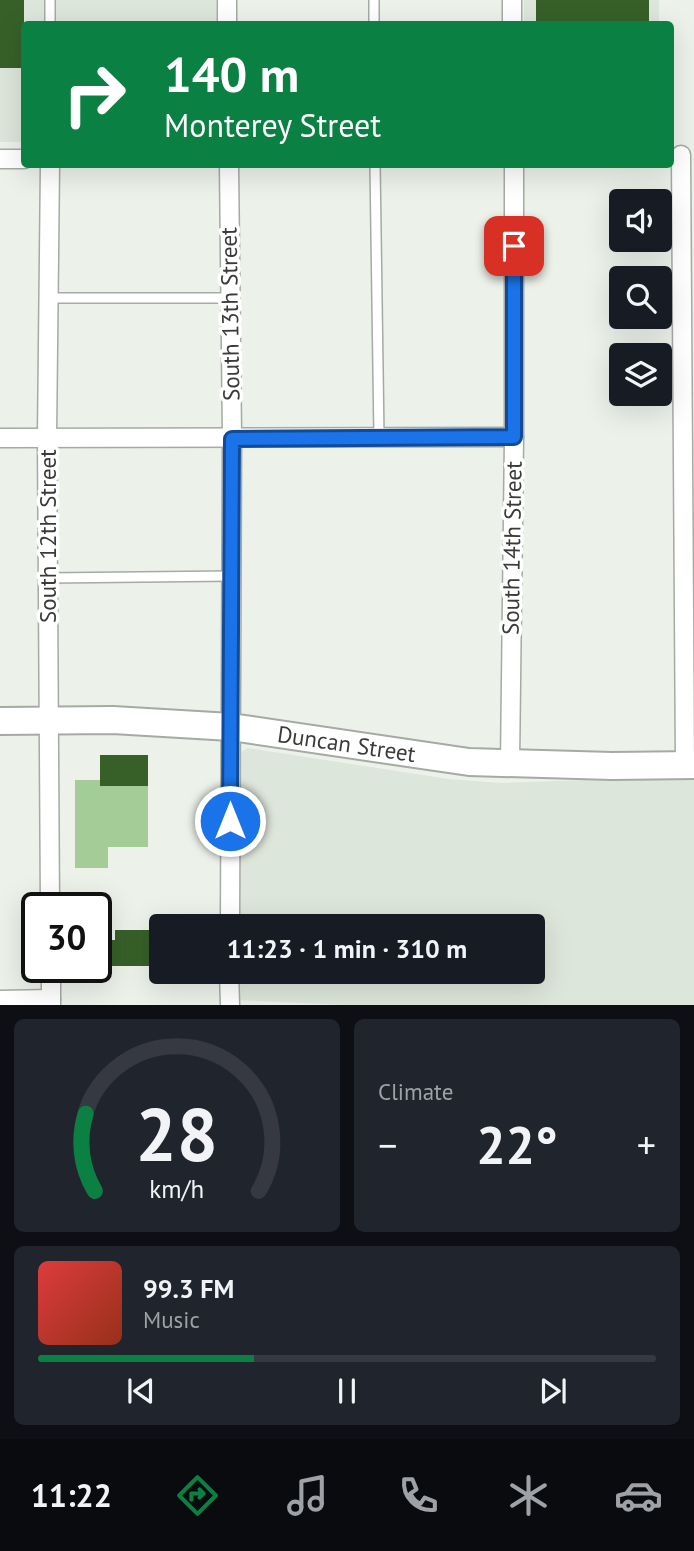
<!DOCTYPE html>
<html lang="en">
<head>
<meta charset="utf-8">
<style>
	:root { --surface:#171b24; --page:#20242c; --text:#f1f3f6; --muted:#9ea1a6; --line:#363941; --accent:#0b8043 }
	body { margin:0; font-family:"PT Sans",sans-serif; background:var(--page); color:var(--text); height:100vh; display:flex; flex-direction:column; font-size:26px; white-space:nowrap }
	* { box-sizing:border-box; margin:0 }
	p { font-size:23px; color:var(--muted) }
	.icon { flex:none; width:38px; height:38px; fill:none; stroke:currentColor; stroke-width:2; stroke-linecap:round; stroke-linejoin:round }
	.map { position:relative; height:1005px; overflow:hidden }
	.panel { display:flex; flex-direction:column; gap:14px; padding:14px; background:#0d0f14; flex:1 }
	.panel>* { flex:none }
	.guide { position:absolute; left:21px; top:21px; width:653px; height:147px; border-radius:7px; box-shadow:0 7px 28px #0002; background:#0b8043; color:#fff; overflow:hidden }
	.fabs { position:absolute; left:609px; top:189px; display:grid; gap:14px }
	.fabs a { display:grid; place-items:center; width:63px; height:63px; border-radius:7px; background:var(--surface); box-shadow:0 7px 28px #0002; font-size:35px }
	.speed { position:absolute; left:21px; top:892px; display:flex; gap:14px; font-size:35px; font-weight:700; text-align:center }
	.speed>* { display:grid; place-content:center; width:91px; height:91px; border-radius:50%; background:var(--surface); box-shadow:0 7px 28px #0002; line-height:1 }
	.speed .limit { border:4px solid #111; border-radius:10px; background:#fff; color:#111 }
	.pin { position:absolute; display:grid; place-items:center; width:60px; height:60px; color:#fff; margin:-30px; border-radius:14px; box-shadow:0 4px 10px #0006 }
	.me { position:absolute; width:77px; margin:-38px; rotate:0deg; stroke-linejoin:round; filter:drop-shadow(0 0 5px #0008) }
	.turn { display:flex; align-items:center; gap:24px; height:147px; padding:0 28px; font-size:32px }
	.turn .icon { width:91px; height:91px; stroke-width:2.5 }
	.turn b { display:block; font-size:49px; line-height:60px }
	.big { font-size:52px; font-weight:700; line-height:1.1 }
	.panel .widget { flex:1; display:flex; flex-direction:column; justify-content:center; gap:10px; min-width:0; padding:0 24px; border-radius:10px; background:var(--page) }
	.panel .dial { align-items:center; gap:0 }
	.dial svg { height:182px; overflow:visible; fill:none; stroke:var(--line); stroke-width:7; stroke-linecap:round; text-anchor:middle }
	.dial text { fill:var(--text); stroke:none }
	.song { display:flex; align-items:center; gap:21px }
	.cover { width:84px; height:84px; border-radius:10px; background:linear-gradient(135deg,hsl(0 70% 55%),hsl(10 70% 35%)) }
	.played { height:7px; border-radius:4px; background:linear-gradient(90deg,var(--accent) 35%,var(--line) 35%) }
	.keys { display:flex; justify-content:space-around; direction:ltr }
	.heat { display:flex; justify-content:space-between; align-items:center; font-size:38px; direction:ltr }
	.panel .tiles { flex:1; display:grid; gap:14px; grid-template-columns:1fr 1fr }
	.widget:last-child { grid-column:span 2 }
	.trip { position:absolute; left:149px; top:914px; width:396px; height:70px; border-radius:7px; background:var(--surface); box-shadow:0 7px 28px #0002; font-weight:700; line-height:70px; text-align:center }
	.tabs { display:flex; height:112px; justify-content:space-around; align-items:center; background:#090b0e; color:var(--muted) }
	.tabs .icon { width:49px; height:49px }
	.tabs .current { color:var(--accent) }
	.tabs b { font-size:32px; color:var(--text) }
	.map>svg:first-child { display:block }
	.built { fill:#dde6da }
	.green { fill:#a4cc97 }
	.building { fill:#376028 }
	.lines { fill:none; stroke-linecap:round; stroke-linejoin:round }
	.lane-casing { stroke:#a5aaa4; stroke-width:12 }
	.street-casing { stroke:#a5aaa4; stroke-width:21 }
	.secondary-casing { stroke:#a5aaa4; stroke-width:30 }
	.lane { stroke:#fff; stroke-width:9 }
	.street { stroke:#fff; stroke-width:18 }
	.secondary { stroke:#fff; stroke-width:26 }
	.route-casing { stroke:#114b97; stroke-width:18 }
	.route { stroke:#1a73e8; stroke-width:12 }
	.labels { text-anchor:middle; stroke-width:7; stroke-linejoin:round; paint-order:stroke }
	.street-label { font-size:23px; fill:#393b38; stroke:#fff }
</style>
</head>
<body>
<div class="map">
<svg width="694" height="1005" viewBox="0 0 694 1005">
	<rect width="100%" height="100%" fill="#ecf1ea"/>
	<g class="built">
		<path d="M 0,0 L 216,0 L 216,24 L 24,24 L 24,142 L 0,142 Z"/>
		<rect x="524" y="0" width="135" height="24"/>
		<path d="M 248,748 L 448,779 L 501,783 L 694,776 L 694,1005 L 343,1005 L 239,1000 L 239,971 L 532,971 L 532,926 L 239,926 L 239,753 Z"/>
	</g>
	<path class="green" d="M 75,780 L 100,780 L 101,786 L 148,786 L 148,847 L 108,847 L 108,868 L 75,868 Z"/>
	<g class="building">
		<rect x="0" y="0" width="24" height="68"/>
		<rect x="536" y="0" width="113" height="24"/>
		<rect x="100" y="755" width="48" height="31"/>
		<rect x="176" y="921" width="16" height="5"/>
		<path d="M 115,930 L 152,930 L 152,937 L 158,937 L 158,966 L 105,966 L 105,940 L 115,940 Z"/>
	</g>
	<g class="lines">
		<g class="lane-casing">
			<g id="lane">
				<path d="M 50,0 L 50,24"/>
				<path d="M 374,0 L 374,24"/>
				<path d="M 375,164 L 379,437"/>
				<path d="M 49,298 L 230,298"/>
				<path d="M 48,578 L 232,576"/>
			</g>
		</g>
		<g class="street-casing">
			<g id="street">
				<path d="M 227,0 L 227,24"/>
				<path d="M 512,0 L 512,24"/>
				<path d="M 681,155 L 685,766"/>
				<path d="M 0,159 L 24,159"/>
				<path d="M 229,164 L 232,439 L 230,926"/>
				<path d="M 0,438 L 514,437"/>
				<path d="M 510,764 L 514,437 L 514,164"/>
				<path d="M 50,908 L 47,437 L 50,164"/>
				<path d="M 51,968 L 51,1005"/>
				<path d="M 229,971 L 230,1005"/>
				<path d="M 0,1000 L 51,999"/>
			</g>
		</g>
		<g class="secondary-casing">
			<g id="secondary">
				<path id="s1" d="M 0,721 L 113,720 L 231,727 L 469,762 L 612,766 L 694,765"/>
			</g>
		</g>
		<use href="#lane" class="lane"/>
		<use href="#street" class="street"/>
		<use href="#secondary" class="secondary"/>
	</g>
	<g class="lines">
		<g class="route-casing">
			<path id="route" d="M 230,821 L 232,439 L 514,437 L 514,246"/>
		</g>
		<use href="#route" class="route"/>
	</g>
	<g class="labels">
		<g class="street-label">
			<text transform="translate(230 314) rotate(-91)" y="8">South 13th Street</text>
			<text transform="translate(48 536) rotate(-90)" y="8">South 12th Street</text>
			<text transform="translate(512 548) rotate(-89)" y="8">South 14th Street</text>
			<text dy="8" stroke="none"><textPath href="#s1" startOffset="348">Duncan Street</textPath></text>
		</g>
	</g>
</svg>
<div class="fabs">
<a><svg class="icon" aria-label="sound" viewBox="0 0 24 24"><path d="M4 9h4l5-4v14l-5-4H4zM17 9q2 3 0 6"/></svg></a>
<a><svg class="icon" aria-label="search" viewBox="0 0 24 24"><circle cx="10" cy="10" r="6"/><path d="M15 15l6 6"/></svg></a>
<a><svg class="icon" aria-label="layers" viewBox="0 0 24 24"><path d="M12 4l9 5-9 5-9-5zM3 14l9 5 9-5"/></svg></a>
</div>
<div class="speed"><div class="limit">30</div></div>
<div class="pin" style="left:514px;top:246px;background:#d93025"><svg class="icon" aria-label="arrive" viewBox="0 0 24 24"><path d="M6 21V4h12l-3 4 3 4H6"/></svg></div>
<svg class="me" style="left:230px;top:821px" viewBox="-20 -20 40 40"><circle r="17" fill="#1a73e8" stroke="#fff" stroke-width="3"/><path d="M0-11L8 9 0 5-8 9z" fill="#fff"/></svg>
<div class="trip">11:23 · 1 min · 310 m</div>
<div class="guide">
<div class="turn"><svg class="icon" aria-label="right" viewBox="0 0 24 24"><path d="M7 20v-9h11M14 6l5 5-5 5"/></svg><div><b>140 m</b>Monterey Street</div></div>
</div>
</div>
<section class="panel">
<div class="tiles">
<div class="widget dial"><svg viewBox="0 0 100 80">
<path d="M14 69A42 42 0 1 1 86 69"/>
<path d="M14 69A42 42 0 0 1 10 35" stroke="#0b8043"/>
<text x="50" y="56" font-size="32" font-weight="700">28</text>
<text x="50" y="72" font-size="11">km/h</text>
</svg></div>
<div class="widget"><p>Climate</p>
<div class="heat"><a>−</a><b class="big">22°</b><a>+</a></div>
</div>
<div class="widget">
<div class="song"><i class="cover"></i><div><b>99.3 FM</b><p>Music</p></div></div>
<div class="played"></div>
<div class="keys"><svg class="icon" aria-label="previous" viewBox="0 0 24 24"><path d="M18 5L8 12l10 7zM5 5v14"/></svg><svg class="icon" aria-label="pause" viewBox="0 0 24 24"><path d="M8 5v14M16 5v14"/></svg><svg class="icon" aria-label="next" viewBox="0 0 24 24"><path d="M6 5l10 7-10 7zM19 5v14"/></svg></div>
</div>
</div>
</section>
<nav class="tabs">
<b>11:22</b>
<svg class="icon current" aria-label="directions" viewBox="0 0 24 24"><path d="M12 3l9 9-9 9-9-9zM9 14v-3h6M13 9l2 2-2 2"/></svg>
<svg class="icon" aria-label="music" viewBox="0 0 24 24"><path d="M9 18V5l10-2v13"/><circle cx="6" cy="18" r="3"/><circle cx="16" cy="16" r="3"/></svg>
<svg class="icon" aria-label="phone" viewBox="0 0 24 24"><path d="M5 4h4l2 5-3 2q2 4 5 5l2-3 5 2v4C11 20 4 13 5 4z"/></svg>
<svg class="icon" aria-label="climate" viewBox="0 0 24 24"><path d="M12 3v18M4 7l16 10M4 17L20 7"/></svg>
<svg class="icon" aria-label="car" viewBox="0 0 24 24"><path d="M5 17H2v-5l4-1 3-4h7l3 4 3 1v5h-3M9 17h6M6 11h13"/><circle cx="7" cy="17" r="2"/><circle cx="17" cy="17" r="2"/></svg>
</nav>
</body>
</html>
